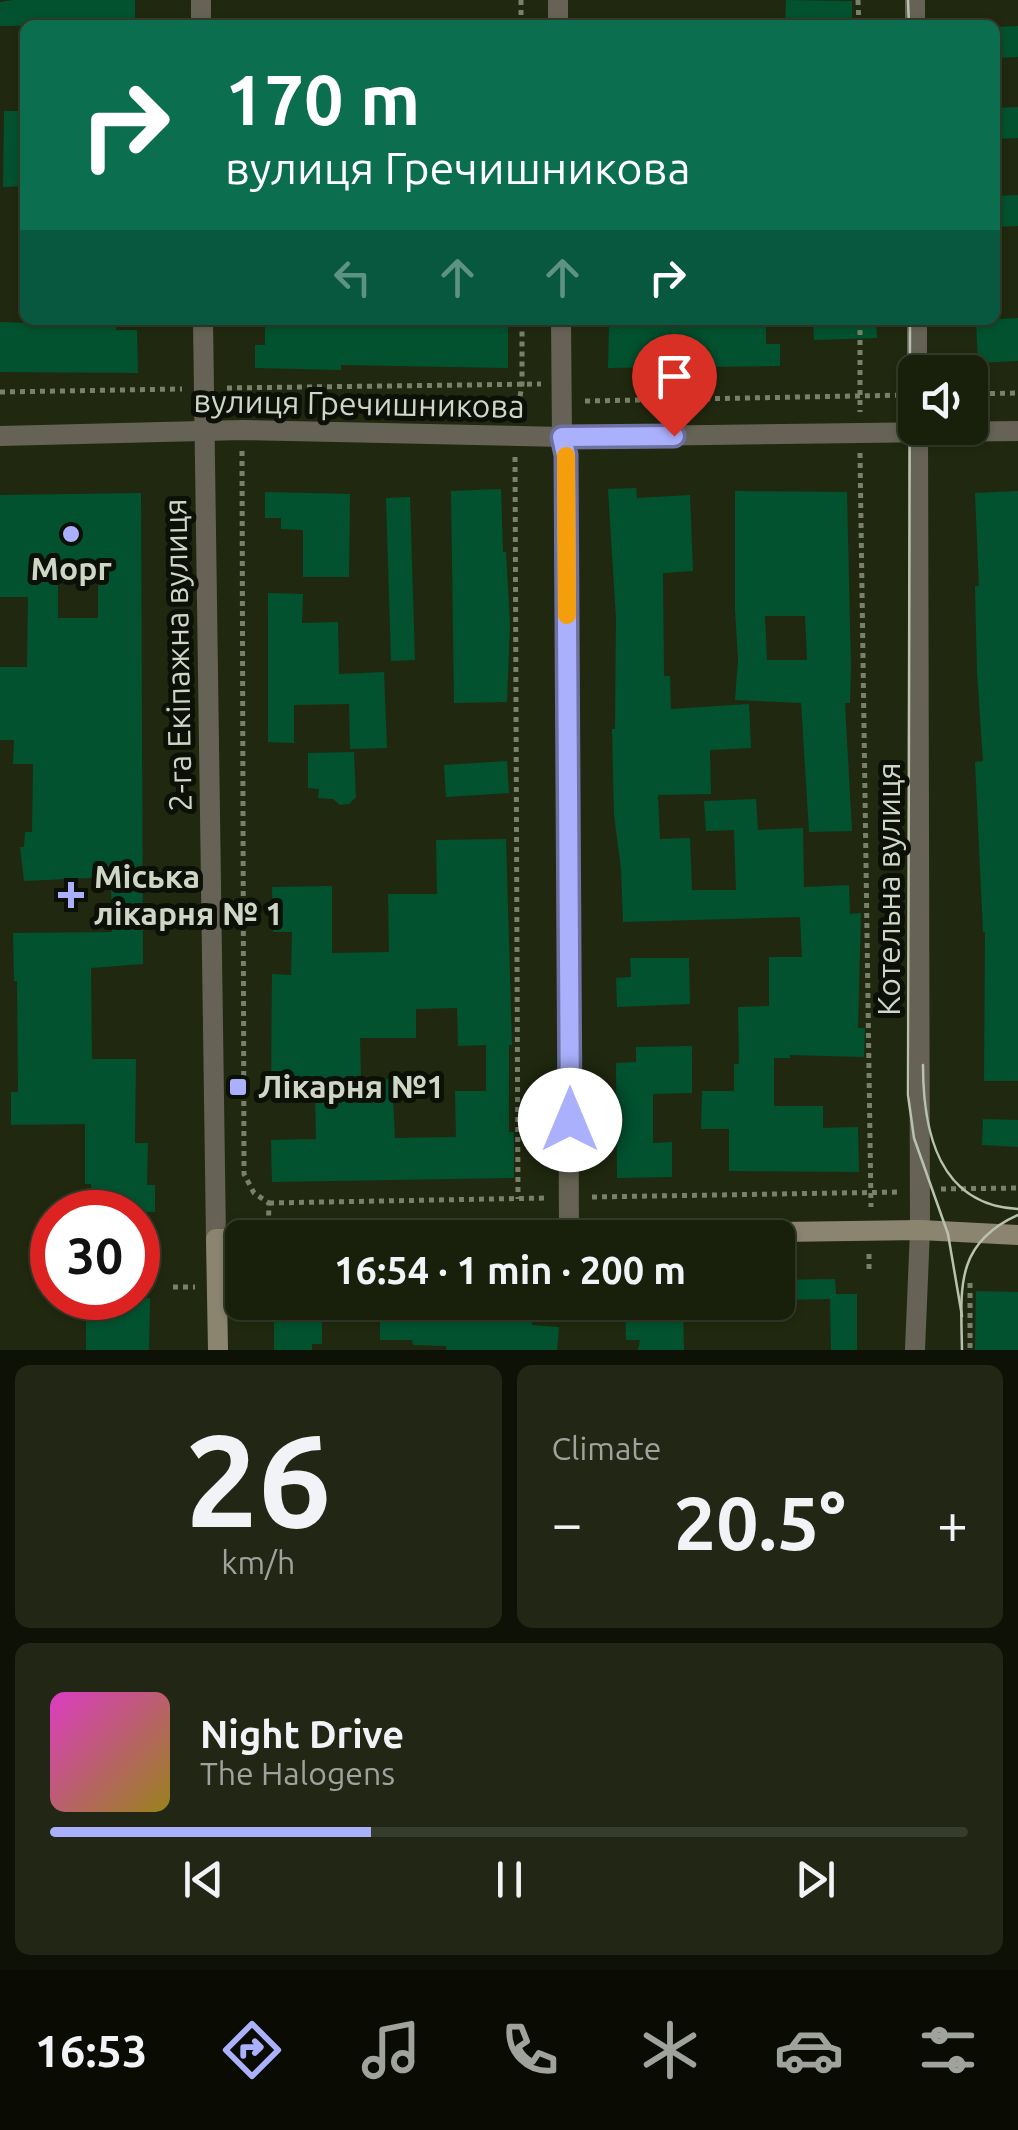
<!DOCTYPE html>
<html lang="en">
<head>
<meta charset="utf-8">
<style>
	:root { --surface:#181f0b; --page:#212714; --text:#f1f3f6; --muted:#9fa29d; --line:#363d2c; --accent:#aab0fb }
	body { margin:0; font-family:Ubuntu,sans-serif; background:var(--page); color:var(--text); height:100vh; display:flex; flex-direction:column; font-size:38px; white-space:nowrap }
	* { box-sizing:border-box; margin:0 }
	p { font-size:32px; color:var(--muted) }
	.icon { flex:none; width:55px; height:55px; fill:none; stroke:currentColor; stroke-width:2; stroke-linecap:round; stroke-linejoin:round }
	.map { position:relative; height:1350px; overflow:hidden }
	.sheet { display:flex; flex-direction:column; gap:15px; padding:15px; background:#0d1106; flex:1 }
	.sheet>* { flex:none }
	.banner { position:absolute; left:20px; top:20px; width:980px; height:305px; border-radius:15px; box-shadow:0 2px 8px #0004,0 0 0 2px var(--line); background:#0b6e4f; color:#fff; overflow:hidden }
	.fabs { position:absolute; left:898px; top:355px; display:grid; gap:20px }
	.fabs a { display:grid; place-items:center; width:90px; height:90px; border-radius:15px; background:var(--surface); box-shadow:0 2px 8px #0004,0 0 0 2px var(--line); font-size:50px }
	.speed { position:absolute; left:30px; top:1190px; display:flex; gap:20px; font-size:50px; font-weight:700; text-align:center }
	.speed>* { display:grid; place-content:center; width:130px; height:130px; border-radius:50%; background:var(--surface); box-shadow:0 2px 8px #0004,0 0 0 2px var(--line); line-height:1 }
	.speed .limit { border:15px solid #d22; background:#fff; color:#111 }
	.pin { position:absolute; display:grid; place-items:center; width:85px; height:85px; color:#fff; margin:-102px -42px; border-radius:50% 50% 50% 0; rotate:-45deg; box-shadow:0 0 10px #0007 }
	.pin .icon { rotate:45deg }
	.me { position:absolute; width:110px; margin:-55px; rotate:0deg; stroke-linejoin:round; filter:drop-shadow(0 0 8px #0008) }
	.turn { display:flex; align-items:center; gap:35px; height:210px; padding:0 40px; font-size:45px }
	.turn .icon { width:130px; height:130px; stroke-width:2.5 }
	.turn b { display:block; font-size:70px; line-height:85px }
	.lanes { display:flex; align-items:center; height:95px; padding:0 40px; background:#0003; justify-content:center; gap:50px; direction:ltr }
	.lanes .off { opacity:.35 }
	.big { font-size:75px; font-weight:700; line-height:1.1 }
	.sheet .tile { flex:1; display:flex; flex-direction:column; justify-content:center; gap:15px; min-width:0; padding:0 35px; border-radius:15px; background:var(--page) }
	.sheet .dial { align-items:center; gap:0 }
	.dial b { font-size:130px; line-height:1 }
	.song { display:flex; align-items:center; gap:30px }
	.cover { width:120px; height:120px; border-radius:15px; background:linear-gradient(135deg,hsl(310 70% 55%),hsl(50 70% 35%)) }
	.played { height:10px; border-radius:5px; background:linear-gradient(90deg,var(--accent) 35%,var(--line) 35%) }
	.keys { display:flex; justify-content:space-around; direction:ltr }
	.heat { display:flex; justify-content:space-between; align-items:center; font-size:55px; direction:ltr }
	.sheet .tiles { flex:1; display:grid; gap:15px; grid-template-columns:1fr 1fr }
	.tile:last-child { grid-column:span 2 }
	.trip { position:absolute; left:225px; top:1220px; width:570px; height:100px; border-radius:15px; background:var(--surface); box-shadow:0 2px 8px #0004,0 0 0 2px var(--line); font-weight:700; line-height:100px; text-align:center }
	.dock { display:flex; height:160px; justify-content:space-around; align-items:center; background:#0a0c04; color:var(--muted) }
	.dock .icon { width:70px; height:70px }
	.dock .selected { color:var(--accent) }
	.dock b { font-size:45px; color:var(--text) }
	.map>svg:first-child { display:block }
	.building { fill:#02522f; fill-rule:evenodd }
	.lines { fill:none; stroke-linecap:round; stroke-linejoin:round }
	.path { stroke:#79816c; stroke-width:5; stroke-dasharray:5 5; stroke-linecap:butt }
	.minor { stroke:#666356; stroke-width:20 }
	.tertiary { stroke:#666356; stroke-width:20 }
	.secondary { stroke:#8b8570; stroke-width:20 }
	.tram { stroke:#b9c1af; stroke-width:2.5 }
	.route-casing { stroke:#6e72a3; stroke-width:25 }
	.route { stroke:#aab0fb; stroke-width:18 }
	.slow { stroke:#f59e0b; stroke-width:18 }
	.poi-dot { fill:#aab0fb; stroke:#0c1006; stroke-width:4 }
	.labels { text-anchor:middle; stroke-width:10; stroke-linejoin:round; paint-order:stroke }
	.street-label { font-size:32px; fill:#cfd6c6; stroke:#0c1006 }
	.poi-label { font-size:32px; font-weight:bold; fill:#cfd6c6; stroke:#0c1006; text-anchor:start }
</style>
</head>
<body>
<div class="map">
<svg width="1018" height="1350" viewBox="0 0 1018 1350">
	<rect width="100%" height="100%" fill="#20290f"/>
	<g class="building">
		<path d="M 13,0 L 135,0 L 135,25 L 0,26 L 0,2 Z"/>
		<path d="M 786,0 L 852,1 L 852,24 L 785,25 Z"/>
		<path d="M 1018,26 L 1018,57 L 995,58 L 995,27 Z"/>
		<path d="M 1018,107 L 1018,138 L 995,139 L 995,108 Z"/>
		<path d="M 4,111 L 25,111 L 25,186 L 3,187 Z"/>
		<path d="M 1018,195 L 1018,226 L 995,227 L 995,196 Z"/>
		<path d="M 1018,318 L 1018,361 L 978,363 L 976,320 Z"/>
		<path d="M 30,320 L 116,320 L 116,330 L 137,330 L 138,373 L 0,372 L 0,322 L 30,323 Z"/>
		<path d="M 265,320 L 437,324 L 437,320 L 508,320 L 508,368 L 341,365 L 341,370 L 255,368 L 255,345 L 265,345 Z"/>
		<path d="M 609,320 L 766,320 L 766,344 L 780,344 L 780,366 L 701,367 L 701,389 L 668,390 L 668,367 L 608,368 Z"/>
		<path d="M 813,320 L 876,320 L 877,338 L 814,340 Z"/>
		<path d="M 636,488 L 637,498 L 690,495 L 693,571 L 663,573 L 664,676 L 670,676 L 671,709 L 749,704 L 751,748 L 710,750 L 711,794 L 658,795 L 660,839 L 690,838 L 692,890 L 736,890 L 734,830 L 706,831 L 704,801 L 756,799 L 758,830 L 803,828 L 804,887 L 849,885 L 850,914 L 861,913 L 858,1028 L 865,1028 L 864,1057 L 790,1055 L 790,1058 L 774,1058 L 774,1106 L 823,1106 L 823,1128 L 858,1127 L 859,1172 L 729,1171 L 729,1129 L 701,1129 L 702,1091 L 734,1091 L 734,1064 L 739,1064 L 738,1007 L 769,1006 L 769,957 L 802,957 L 800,917 L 623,922 L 621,869 L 614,815 L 612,729 L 615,729 L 616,618 L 608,489 Z"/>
		<path d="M 501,489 L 503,552 L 506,552 L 510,624 L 507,702 L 454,703 L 451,491 Z"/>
		<path d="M 735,491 L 847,492 L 851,668 L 850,703 L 845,703 L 852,831 L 809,832 L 801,703 L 735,700 L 738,659 L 735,610 ZM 765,616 L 805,616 L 807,660 L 767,660 Z"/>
		<path d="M 1018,491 L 1018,1081 L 984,1081 L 985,932 L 983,932 L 975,762 L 983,761 L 977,673 L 975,586 L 979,586 L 975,493 Z"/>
		<path d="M 265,492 L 350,494 L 349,577 L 303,577 L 303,530 L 281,529 L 281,518 L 265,518 Z"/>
		<path d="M 141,493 L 143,964 L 91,968 L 92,1059 L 136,1059 L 135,1143 L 148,1143 L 147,1185 L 155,1185 L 155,1212 L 91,1212 L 91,1184 L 85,1184 L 85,1124 L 11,1125 L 11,1092 L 18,1092 L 17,981 L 14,981 L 13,933 L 112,932 L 111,877 L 24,881 L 20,847 L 24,847 L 25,832 L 32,832 L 33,764 L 13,764 L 14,740 L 0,740 L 0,667 L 27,667 L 28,597 L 0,597 L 0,495 ZM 58,575 L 98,575 L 98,618 L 58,618 Z"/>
		<path d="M 410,497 L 415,660 L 391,661 L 386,498 Z"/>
		<path d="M 268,593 L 303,594 L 302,623 L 338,622 L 339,674 L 384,672 L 387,748 L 350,749 L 349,704 L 294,705 L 294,743 L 268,742 Z"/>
		<path d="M 354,752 L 356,797 L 349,804 L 340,805 L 333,799 L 318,798 L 319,789 L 308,788 L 308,753 Z"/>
		<path d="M 507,761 L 509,793 L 446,797 L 444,765 Z"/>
		<path d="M 506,839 L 512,1045 L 509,1045 L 509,1132 L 514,1132 L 514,1178 L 272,1182 L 271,1140 L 316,1139 L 315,1096 L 271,1096 L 272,974 L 291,975 L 292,932 L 273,932 L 272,887 L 332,886 L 332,953 L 389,952 L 388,894 L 437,894 L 436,840 ZM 457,1008 L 458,1046 L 486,1045 L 486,1091 L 455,1091 L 456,1137 L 395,1138 L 392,1079 L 361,1080 L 360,1038 L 416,1038 L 416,1009 Z"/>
		<path d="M 630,958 L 689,958 L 690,1004 L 617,1007 L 616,978 L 631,977 Z"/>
		<path d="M 692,1046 L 692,1093 L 653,1094 L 653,1143 L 672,1142 L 672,1177 L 617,1178 L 616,1063 L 636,1062 L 636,1047 Z"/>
		<path d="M 983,1119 L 1018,1120 L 1018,1147 L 982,1145 Z"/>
		<path d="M 835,1279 L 836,1294 L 857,1294 L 857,1350 L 831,1350 L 830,1299 L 778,1300 L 778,1280 Z"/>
		<path d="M 976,1291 L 1018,1292 L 1018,1350 L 975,1350 Z"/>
		<path d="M 90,1298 L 150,1298 L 149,1350 L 86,1350 L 86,1304 L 90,1304 Z"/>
		<path d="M 625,1302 L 683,1302 L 684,1350 L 638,1350 L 640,1340 L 626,1340 Z"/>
		<path d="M 475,1304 L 532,1304 L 532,1325 L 559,1327 L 557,1350 L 446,1350 L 446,1346 L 413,1345 L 412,1340 L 380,1340 L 380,1306 L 412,1306 L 412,1309 L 420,1308 L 422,1313 L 475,1313 Z"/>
		<path d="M 283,1306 L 322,1306 L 322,1344 L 312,1344 L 312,1350 L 274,1350 L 274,1313 Z"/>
	</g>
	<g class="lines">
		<g class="path">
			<path d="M 521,0 L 521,25"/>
			<path d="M 858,0 L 859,25"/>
			<path d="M 860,320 L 860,412"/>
			<path d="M 227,388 L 541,384"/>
			<path d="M 0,392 L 182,389"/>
			<path d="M 970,394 L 1018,393"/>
			<path d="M 585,401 L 909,395"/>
			<path d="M 517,416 L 522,384 L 522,320"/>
			<path d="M 242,451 L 244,1174 L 254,1193 L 269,1203 L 268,1238"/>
			<path d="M 860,453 L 871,1207"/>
			<path d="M 515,457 L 518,1199"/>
			<path d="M 941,1189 L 1018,1188"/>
			<path d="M 592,1197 L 901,1192"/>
			<path d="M 269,1203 L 546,1198"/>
			<path d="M 869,1269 L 869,1253"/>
			<path d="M 970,1283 L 970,1350"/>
			<path d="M 173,1287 L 195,1287"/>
		</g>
		<g class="minor">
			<path d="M 558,0 L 558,25"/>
			<path d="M 915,0 L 915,25"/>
			<path d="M 561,320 L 562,437 L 566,455 L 569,1237"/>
			<path d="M 917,320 L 917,372"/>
			<path d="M 0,436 L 242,430 L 562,437 L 1018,431"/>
			<path d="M 915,1350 L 920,1230 L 918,428"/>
		</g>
		<g class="tertiary">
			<path d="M 201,0 L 201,25"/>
			<path d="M 203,320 L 216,1239"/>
		</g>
		<g class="secondary">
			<path d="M 359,1238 L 920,1230 L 1018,1235"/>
			<path d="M 218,1350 L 216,1239 L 242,1239"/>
		</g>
		<g class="tram">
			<path d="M 908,0 L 909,25"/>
			<path d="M 910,320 L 908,1095 L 914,1138 L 948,1234 L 962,1316"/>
			<path d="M 923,1065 C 923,1131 938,1205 1018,1209"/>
			<path d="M 962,1350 C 961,1289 954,1244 1018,1215"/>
		</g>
	</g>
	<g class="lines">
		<g class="route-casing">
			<path id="route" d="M 570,1120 L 566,455 L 562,437 L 674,436"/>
		</g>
		<use href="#route" class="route"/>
		<path class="slow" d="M 566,456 L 567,615"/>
	</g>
	<g class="poi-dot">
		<circle cx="71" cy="534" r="10"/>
		<path d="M66 880h10v10h10v10h-10v10h-10v-10h-10v-10h10z"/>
		<rect x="228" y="1077" width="20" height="20" rx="5"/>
	</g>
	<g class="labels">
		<g class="street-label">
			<text transform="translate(359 404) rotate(1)" y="11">вулиця Гречишникова</text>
			<text transform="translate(178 655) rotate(-91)" y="11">2-га Екіпажна вулиця</text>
			<text transform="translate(889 889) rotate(-90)" y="11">Котельна вулиця</text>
		</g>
		<g class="poi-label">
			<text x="71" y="580" text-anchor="middle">Морг</text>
			<text x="94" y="888">Міська<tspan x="94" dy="37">лікарня № 1</tspan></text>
			<text x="258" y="1098">Лікарня №1</text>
		</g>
	</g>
</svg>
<div class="fabs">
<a><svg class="icon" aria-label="sound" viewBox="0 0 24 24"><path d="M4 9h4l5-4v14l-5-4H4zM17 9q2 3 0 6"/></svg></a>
</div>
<div class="speed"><div class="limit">30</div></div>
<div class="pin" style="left:674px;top:436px;background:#d93025"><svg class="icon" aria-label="arrive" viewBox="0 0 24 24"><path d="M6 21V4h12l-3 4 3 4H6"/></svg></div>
<svg class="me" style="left:570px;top:1120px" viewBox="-20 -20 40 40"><circle r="19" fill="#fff"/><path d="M0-13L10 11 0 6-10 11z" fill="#aab0fb"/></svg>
<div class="trip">16:54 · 1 min · 200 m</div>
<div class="banner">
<div class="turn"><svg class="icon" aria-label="right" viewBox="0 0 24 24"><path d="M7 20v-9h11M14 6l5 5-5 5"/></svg><div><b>170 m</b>вулиця Гречишникова</div></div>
<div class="lanes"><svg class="icon off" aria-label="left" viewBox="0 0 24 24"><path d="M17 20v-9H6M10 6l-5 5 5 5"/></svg><svg class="icon off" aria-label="ahead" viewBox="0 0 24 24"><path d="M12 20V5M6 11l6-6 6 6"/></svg><svg class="icon off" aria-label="ahead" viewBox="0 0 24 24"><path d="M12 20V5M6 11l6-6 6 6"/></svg><svg class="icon" aria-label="right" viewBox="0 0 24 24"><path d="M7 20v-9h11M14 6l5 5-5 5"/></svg></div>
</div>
</div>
<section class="sheet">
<div class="tiles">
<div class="tile dial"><b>26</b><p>km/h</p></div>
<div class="tile"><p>Climate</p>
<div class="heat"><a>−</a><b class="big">20.5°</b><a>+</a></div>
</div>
<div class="tile">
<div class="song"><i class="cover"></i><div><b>Night Drive</b><p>The Halogens</p></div></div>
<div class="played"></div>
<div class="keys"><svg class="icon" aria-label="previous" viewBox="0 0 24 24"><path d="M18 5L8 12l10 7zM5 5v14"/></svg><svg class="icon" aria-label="pause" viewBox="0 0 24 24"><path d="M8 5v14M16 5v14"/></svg><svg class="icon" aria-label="next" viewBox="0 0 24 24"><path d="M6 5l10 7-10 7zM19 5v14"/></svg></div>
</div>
</div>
</section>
<nav class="dock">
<b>16:53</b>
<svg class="icon selected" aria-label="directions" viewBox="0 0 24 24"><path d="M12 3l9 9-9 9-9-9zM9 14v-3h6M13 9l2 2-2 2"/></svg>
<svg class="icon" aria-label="music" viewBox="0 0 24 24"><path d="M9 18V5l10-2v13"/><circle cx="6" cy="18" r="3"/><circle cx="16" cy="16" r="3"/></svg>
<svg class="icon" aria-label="phone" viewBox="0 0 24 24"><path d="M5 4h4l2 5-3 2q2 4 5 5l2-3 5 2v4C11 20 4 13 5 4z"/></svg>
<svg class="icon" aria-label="climate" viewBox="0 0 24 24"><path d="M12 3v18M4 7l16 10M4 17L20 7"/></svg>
<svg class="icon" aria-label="car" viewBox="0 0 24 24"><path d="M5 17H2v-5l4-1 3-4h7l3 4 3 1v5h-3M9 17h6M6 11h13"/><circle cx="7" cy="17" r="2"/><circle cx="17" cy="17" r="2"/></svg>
<svg class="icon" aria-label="filters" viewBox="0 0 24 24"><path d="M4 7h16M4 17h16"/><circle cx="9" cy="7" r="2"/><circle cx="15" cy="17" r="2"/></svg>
</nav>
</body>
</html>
